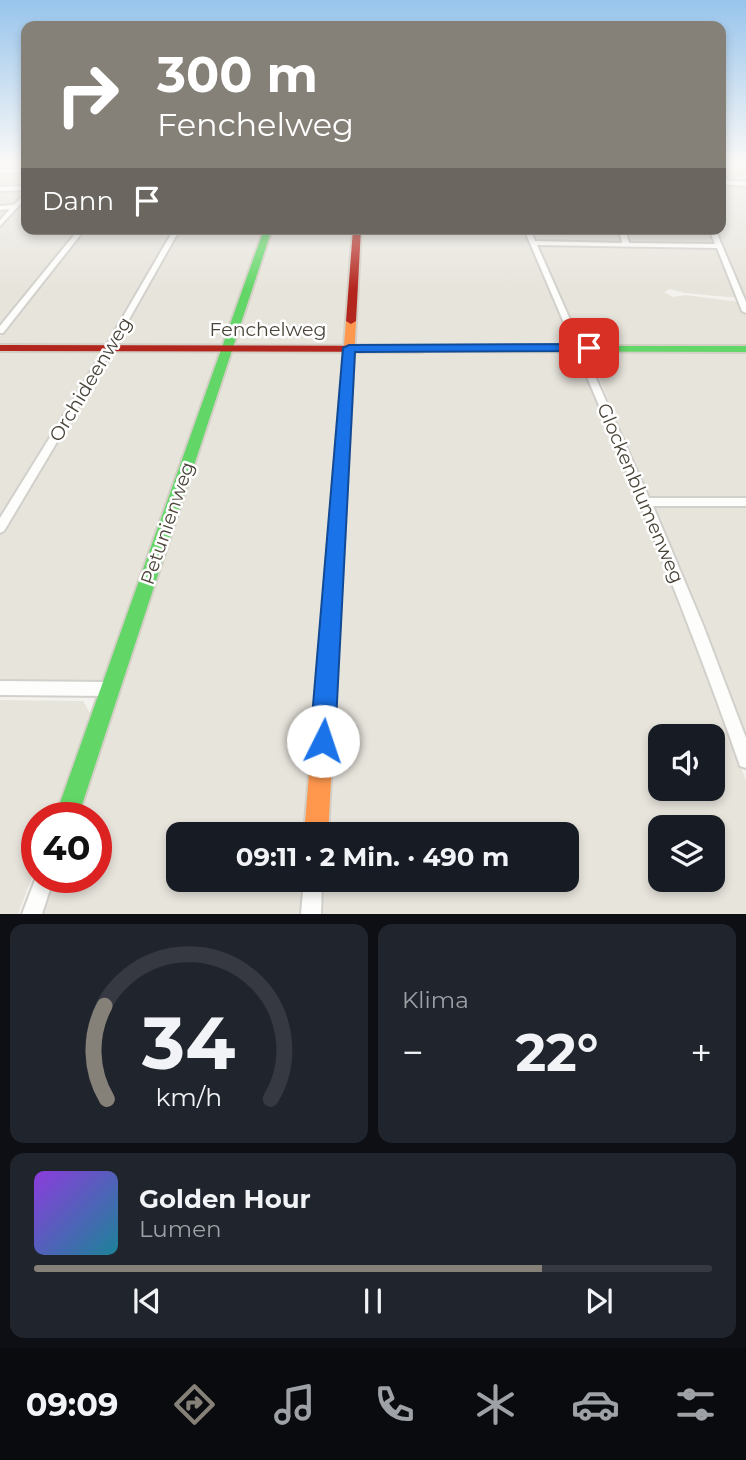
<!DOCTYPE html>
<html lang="de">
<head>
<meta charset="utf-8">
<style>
	:root { --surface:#171b24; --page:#20242c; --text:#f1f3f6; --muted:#9ea1a6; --line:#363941; --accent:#868178 }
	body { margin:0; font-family:Montserrat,sans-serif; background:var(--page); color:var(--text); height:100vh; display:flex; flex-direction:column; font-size:26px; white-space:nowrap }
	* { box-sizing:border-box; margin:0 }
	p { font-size:23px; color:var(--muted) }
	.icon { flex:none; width:38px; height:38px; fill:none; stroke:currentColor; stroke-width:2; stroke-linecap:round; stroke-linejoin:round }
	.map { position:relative; height:914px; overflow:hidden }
	.sheet { display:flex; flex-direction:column; gap:10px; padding:10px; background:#0d0f14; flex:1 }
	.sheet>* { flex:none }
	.hud { position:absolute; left:21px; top:21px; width:705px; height:214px; border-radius:14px; box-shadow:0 4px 10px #0003; background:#868178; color:#fff; overflow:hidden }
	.fabs { position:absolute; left:648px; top:724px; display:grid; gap:14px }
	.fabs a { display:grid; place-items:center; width:77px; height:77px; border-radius:14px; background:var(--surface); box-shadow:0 4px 10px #0003; font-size:35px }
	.speed { position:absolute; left:21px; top:802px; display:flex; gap:14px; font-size:35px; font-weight:700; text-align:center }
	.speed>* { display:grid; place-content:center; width:91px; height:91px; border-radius:50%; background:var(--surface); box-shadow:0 4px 10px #0003; line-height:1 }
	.speed .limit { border:10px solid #d22; background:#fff; color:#111 }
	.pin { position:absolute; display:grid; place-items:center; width:60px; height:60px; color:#fff; margin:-30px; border-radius:14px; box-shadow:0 4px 10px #0006 }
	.me { position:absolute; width:77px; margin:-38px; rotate:4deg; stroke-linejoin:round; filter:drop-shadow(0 0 5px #0008) }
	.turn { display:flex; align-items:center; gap:24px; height:147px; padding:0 21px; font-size:32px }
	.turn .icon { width:91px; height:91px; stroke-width:2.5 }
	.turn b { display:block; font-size:49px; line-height:60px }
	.then { display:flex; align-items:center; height:66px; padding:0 21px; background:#0003; gap:14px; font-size:26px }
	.big { font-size:52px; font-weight:700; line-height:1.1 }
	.sheet .tile { flex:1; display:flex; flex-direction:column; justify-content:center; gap:10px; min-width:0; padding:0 24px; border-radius:14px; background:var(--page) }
	.sheet .dial { align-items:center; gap:0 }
	.dial svg { height:182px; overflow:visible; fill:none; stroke:var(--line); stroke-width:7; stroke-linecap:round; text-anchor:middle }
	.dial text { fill:var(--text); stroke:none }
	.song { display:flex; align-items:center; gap:21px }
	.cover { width:84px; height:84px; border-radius:10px; background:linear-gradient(135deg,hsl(270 70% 55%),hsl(190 70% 35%)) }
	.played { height:7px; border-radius:4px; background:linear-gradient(90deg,var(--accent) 75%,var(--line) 75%) }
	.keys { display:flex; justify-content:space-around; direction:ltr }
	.heat { display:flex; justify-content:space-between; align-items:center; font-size:38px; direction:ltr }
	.sheet .tiles { flex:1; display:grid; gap:10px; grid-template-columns:1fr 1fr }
	.tile:last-child { grid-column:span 2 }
	.trip { position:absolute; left:166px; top:822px; width:413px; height:70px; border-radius:14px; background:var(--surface); box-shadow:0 4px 10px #0003; font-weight:700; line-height:70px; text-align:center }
	.tab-bar { display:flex; height:112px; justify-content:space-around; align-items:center; background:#090b0e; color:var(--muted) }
	.tab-bar .icon { width:49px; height:49px }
	.tab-bar .active { color:var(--accent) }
	.tab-bar b { font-size:32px; color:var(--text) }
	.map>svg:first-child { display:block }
	.residential { fill:#e7e4dc; fill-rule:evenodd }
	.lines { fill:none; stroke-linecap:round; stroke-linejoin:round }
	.street-casing { stroke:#d2d0cb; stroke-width:4 }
	.fast-casing { stroke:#d3cfc5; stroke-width:4 }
	.slow-casing { stroke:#d3cfc5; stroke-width:4 }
	.jam-casing { stroke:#d3cfc5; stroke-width:4 }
	.street { fill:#fdfdfc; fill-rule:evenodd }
	.fast { fill:#63d668; fill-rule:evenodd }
	.slow { fill:#ff974d; fill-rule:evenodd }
	.jam { fill:#b3261e; fill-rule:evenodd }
	.route { fill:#1a73e8; stroke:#114b97; stroke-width:2 }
	.labels { text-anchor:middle; stroke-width:5; stroke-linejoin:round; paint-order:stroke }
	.street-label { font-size:19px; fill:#4b4439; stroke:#fff }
</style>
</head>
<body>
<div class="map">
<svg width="746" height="914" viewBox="0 0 746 914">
	<rect width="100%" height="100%" fill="#f4f2ee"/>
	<g class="residential">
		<path d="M 0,162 L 26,162 L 26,193 L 0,221 Z"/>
		<path d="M 721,162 L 746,162 L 746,183 L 721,181 Z"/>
		<path d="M 721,183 L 746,185 L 746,302 L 715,229 L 721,229 Z"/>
		<path d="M 26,198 L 26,229 L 79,230 L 0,327 L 0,227 Z"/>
		<path d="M 85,229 L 174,229 L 107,345 L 0,347 L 0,336 Z"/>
		<path d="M 179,229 L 265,229 L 223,345 L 116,346 Z"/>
		<path d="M 270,229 L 355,229 L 345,345 L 234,346 Z"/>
		<path d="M 360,229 L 525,229 L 575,344 L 574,346 L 353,345 Z"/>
		<path d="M 530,229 L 619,229 L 623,242 L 540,242 L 532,236 Z"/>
		<path d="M 624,229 L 710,229 L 715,243 L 632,243 L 628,241 Z"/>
		<path d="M 540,244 L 716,248 L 738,298 L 685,293 L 670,289 L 664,292 L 673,297 L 685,295 L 740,302 L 746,317 L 746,347 L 585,345 L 576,333 L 539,252 Z"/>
		<path d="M 0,350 L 103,353 L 0,519 Z"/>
		<path d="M 571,350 L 579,353 L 700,651 L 746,781 L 746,914 L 318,914 L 320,880 L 567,880 L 567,835 L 323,835 L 353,352 ZM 660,737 L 712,737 L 712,789 L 660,789 ZM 660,828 L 712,828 L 712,880 L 660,880 Z"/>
		<path d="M 114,351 L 221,352 L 106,678 L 98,683 L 0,683 L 0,535 L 109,354 Z"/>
		<path d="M 231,351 L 343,351 L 308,835 L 178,835 L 178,880 L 305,880 L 302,914 L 41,914 L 53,877 L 96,877 L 96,817 L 73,817 Z"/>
		<path d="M 588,351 L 746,351 L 746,498 L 656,499 L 647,494 Z"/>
		<path d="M 658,506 L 746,506 L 746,739 L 728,690 L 654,510 Z"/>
		<path d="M 0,700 L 83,701 L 90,713 L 53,817 L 37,817 L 37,863 L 18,914 L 0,914 Z"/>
	</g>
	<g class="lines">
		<g class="street-casing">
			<g id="street">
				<path d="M 0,169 L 26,169 L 26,172 L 0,173 Z"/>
				<path d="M 721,180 L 746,182 L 746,186 L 721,184 Z"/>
				<path d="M 26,186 L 26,190 L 0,191 L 0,187 Z"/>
				<path d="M 26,193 L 26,198 L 0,226 L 0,220 L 10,209 L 0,210 L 0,206 L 14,205 Z"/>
				<path d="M 79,229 L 85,229 L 3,333 L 0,333 L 0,326 Z"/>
				<path d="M 174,229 L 180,229 L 110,353 L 4,531 L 0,533 L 0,518 L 102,353 Z"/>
				<path d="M 524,229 L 530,229 L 535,241 L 622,243 L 619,229 L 625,229 L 629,243 L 715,244 L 709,229 L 715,229 L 746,302 L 746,313 L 742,311 L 717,248 L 537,245 L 649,498 L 746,498 L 746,506 L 653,506 L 703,625 L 746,738 L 746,768 L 740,766 L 738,760 C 675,580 599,405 524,229 Z"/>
				<path d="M 0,681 L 110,682 L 115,684 L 117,689 L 115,694 L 110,696 L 0,695 Z"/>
				<path d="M 37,875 L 37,877 L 54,877 L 42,914 L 22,914 Z"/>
				<path d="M 304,880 L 322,880 L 321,914 L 301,914 Z"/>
			</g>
		</g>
		<g class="fast-casing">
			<g id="fast">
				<path d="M 264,229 L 272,229 L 78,817 L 55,817 Z"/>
				<path d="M 422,346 L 746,346 L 746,352 L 418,351 L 416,349 Z"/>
			</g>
		</g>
		<g class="slow-casing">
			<path id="slow" d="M 351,318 L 356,321 L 328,835 L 304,835 L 346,321 Z"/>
		</g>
		<g class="jam-casing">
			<g id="jam">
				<path d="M 353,229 L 361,229 L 356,321 L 351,324 L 346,321 Z"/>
				<path d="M 0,345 L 422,346 L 428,349 L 422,352 L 0,351 Z"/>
			</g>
		</g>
		<use href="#street" class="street"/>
		<use href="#fast" class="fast"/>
		<use href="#slow" class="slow"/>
		<use href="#jam" class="jam"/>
	</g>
	<linearGradient id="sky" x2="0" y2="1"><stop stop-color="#98c4ec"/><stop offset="0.56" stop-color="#faf9f7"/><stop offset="1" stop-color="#faf9f7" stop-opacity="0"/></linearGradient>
	<rect width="746" height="290" fill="url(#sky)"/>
	<path class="route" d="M 589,344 L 595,348 L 593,351 L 355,352 L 335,741 L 331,750 L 323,754 L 314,750 L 310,741 L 343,348 L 349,345 Z"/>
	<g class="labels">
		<g class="street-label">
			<text x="268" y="336">Fenchelweg</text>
			<text transform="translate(90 379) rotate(-59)" y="7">Orchideenweg</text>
			<text transform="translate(641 493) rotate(67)" y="7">Glockenblumenweg</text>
			<text transform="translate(167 523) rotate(-71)" y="7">Petunienweg</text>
		</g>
	</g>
</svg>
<div class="fabs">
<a><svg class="icon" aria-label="sound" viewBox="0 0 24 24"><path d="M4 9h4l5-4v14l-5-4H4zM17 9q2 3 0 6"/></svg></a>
<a><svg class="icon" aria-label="layers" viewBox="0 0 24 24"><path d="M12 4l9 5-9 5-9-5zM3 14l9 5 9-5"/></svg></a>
</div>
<div class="speed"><div class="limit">40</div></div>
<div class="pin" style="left:589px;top:348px;background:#d93025"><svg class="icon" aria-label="arrive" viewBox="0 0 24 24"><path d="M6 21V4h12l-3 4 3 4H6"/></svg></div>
<svg class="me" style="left:323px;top:741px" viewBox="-20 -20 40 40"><circle r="19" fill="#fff"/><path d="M0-13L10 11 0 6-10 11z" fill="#1a73e8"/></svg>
<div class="trip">09:11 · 2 Min. · 490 m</div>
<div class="hud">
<div class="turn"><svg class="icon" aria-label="right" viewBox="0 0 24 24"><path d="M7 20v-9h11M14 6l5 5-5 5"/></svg><div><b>300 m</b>Fenchelweg</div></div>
<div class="then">Dann<svg class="icon" aria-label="arrive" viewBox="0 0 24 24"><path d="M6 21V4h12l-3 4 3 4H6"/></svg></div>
</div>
</div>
<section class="sheet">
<div class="tiles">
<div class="tile dial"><svg viewBox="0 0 100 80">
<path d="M14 69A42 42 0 1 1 86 69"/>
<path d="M14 69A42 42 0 0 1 13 28" stroke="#868178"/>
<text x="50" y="56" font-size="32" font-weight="700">34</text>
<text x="50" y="72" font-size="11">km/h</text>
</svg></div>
<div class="tile"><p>Klima</p>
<div class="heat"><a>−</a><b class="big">22°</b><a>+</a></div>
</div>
<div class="tile">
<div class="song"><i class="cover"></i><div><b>Golden Hour</b><p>Lumen</p></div></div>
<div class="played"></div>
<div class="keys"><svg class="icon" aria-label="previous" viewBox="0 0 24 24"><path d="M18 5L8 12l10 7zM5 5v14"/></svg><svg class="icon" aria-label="pause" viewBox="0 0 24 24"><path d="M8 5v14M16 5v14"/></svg><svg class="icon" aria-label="next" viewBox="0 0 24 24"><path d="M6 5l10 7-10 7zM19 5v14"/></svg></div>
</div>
</div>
</section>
<nav class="tab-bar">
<b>09:09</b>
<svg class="icon active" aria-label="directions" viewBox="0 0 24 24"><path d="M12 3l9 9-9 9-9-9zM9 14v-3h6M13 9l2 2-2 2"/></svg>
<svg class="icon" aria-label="music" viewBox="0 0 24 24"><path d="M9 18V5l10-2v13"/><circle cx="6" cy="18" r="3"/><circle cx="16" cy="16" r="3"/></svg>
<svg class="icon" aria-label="phone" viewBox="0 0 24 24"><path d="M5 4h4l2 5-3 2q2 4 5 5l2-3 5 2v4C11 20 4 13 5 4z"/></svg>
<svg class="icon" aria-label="climate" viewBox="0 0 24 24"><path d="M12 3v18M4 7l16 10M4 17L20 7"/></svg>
<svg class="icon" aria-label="car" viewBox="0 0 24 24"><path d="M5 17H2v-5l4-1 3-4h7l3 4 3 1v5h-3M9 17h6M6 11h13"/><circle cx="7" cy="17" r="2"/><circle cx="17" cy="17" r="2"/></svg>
<svg class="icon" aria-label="filters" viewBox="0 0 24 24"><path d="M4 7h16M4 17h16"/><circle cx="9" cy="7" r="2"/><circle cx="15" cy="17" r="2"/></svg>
</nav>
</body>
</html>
